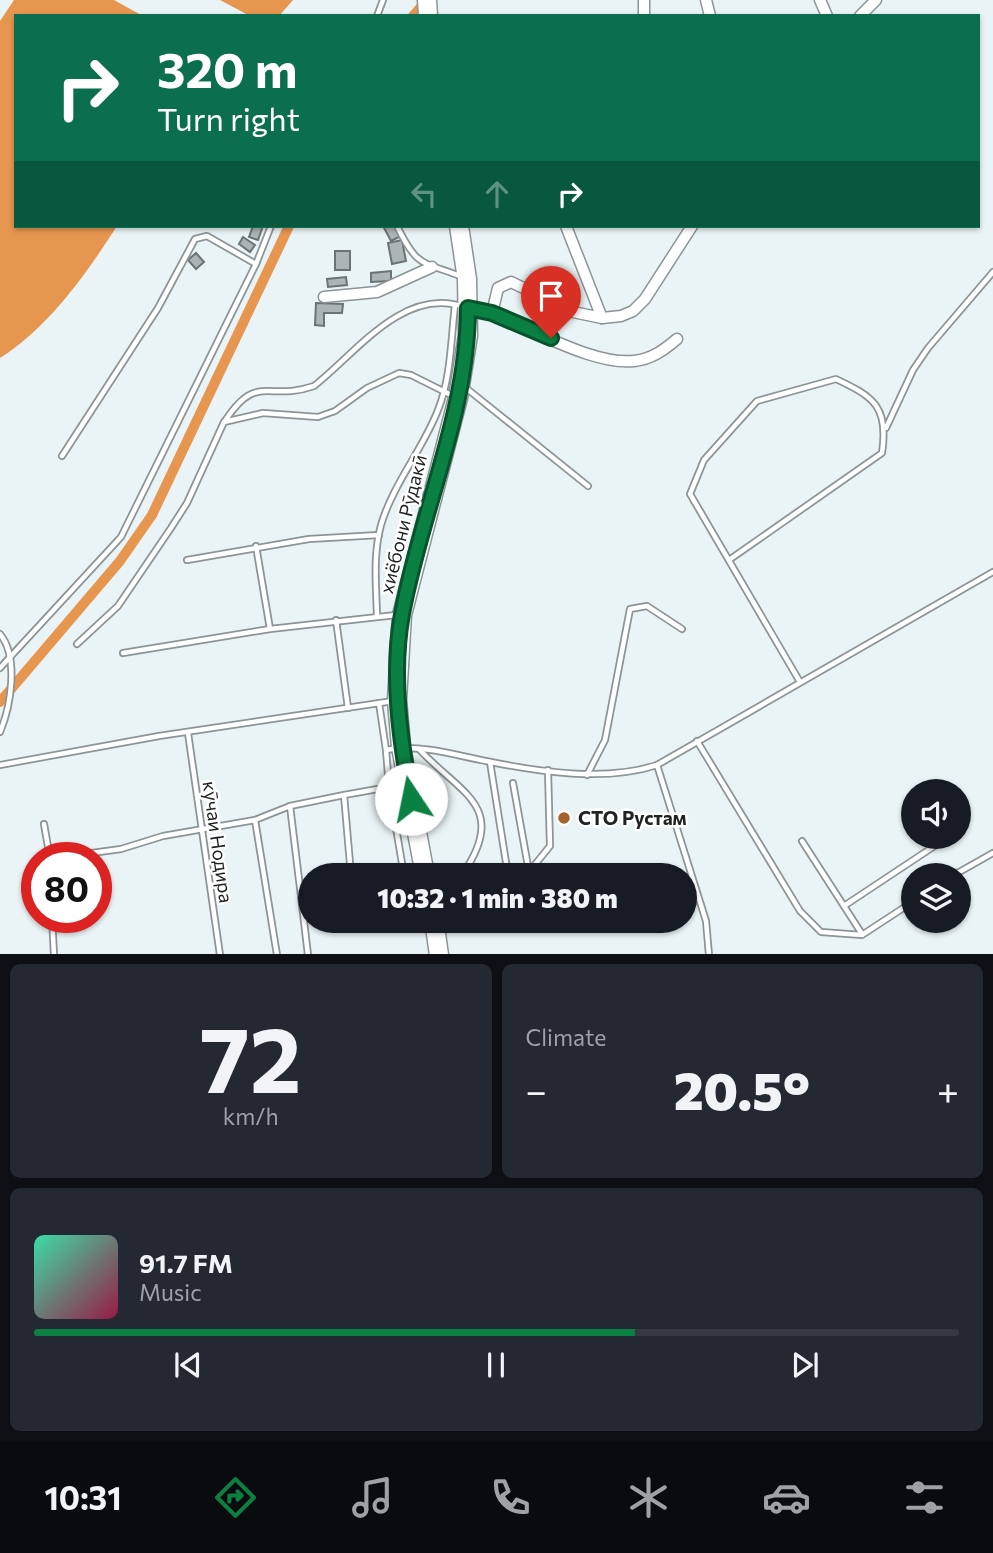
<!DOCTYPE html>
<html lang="en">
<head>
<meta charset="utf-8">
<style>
	:root { --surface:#171b24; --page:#242831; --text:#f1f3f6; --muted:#9ea1a6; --line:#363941; --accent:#0b8043 }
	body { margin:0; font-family:Commissioner,sans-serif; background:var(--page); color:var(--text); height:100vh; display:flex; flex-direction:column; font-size:26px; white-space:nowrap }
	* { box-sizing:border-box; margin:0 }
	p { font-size:23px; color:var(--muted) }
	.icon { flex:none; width:38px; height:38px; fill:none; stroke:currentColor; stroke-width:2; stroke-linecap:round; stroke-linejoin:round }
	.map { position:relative; height:954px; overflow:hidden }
	.panel { display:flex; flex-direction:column; gap:10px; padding:10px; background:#0d0f14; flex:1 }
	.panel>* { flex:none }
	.banner { position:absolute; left:14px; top:14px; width:966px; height:214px; border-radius:0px; box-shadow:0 2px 5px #0004; background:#0b6e4f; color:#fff; overflow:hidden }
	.fabs { position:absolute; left:901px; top:779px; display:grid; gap:14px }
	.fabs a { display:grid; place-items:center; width:70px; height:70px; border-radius:50%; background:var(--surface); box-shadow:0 2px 5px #0004; font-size:35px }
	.speed { position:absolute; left:21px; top:842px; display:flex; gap:14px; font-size:35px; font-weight:700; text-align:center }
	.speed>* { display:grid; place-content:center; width:91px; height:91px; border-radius:50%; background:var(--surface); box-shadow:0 2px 5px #0004; line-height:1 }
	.speed .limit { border:10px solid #d22; background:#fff; color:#111 }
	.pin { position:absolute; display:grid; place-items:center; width:60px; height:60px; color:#fff; margin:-72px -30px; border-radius:50% 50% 50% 0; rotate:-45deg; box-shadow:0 0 7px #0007 }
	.pin .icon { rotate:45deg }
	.me { position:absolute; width:77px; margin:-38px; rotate:349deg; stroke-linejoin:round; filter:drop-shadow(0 0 5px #0008) }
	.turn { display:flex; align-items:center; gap:24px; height:147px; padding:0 28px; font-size:32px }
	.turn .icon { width:91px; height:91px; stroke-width:2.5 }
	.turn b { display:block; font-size:49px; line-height:60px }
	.lanes { display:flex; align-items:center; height:66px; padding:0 28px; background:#0003; justify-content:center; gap:35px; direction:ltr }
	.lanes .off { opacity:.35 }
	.big { font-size:52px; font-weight:800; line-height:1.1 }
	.panel .tile { flex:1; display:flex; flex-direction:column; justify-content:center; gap:10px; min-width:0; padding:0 24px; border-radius:10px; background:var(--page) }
	.panel .dial { align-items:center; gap:0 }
	.dial b { font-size:91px; line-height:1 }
	.song { display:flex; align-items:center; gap:21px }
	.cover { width:84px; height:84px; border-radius:10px; background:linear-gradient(135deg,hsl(160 70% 55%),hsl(340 70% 35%)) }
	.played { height:7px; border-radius:4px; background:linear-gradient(90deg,var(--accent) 65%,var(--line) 65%) }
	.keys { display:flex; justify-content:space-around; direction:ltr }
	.heat { display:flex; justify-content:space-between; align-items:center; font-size:38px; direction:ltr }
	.panel .tiles { flex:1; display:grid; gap:10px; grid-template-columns:1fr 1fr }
	.tile:last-child { grid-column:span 2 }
	.trip { position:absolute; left:298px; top:863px; width:399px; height:70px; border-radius:35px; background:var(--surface); box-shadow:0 2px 5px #0004; font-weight:800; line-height:70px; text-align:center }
	.menu { display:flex; height:112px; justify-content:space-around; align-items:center; background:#090b0e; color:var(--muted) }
	.menu .icon { width:49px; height:49px }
	.menu .on { color:var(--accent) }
	.menu b { font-size:32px; color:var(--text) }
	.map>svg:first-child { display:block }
	.water { fill:#e79650 }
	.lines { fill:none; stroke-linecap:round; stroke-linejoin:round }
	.canal { stroke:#e79650; stroke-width:10 }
	.building { fill:#acb4b6; stroke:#6b7375; stroke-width:2 }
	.lane-casing { stroke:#8c9496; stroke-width:8 }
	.street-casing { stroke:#8c9496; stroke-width:13 }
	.highway-casing { stroke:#8c9496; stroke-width:21 }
	.lane { stroke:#fff; stroke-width:4.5 }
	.street { stroke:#fff; stroke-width:10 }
	.highway { stroke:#fff; stroke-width:18 }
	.route-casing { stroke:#07532c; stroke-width:18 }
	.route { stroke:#0b8043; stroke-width:12 }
	.poi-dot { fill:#a3642b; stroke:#fff; stroke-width:2.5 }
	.labels { text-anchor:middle; stroke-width:5; stroke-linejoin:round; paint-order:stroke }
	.street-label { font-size:19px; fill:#1f2222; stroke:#fff }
	.poi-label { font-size:19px; font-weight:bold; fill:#1f2222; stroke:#fff; text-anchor:start }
</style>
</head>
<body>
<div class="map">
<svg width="993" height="955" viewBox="0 0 993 955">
	<rect width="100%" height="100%" fill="#eaf3f5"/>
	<g class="water">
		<path d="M 14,0 L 114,0 L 143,16 L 16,16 L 16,226 L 117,226 C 86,274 49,327 0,358 L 0,21 Z"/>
		<path d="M 220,0 L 293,0 L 279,16 L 250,16 Z"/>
	</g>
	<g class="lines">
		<g class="canal">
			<path d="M 413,16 L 427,0"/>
			<path d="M 0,702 L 120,561 L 152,515 L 289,226"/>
		</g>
	</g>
	<g class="building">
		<path d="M 253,226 L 263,226 L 258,240 L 249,237 Z"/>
		<path d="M 383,226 L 395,226 L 401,236 L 391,241 Z"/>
		<path d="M 243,237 L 255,245 L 250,252 L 239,244 Z"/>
		<path d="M 402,240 L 406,261 L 392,264 L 388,243 Z"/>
		<rect x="335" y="251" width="15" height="19"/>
		<path d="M 196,253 L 204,262 L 196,269 L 188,260 Z"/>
		<path d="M 391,271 L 391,281 L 371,282 L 371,273 Z"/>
		<path d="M 346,277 L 347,285 L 328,287 L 327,279 Z"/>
		<path d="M 316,303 L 343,304 L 342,313 L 324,313 L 324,326 L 315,325 Z"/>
	</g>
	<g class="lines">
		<g class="lane-casing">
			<g id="lane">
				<path d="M 377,16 L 383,0"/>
				<path d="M 397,226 C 418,269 422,261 463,277"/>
				<path d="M 466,388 L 588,486"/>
				<path d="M 225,421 C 257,372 268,402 314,386 C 354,355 400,291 457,305"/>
				<path d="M 886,428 L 913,370 L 928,348 L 993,272"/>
				<path d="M 62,456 L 158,308 L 195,239 L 207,236 L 256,264"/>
				<path d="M 256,546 L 270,629"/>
				<path d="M 187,560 L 309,539 L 379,535"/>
				<path d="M 729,560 L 882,453 C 889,407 874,397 836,379 L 757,401 L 704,460 L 690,494 L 800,682"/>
				<path d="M 377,615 C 376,585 373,554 381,525 C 393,484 423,449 438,410 C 451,378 451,339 455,305"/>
				<path d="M 336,620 L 348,708"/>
				<path d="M 0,634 C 19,657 11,706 0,732"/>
				<path d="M 77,644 L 118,606 L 171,528 L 187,503 L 224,422 L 263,413 L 318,417 L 335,411 L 367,388 L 399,373 L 411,375 L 453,396"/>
				<path d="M 123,653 L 270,629 L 396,615"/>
				<path d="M 0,668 L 121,537 L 256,264 L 271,226"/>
				<path d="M 379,703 L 386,750"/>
				<path d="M 188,733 L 220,955"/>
				<path d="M 697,741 L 800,911 L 821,932 L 862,935 L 914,901"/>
				<path d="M 406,748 C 434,748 459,756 486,761 C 539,772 605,782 657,765 L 993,572"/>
				<path d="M 419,749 C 460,794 510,806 462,875"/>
				<path d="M 490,762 L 508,875"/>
				<path d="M 0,765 L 159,736 L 393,701"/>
				<path d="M 657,765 L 706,921 L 709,955"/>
				<path d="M 587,775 L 605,740 L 630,609 L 647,606 L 682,629"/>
				<path d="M 513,783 L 529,872 L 523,875"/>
				<path d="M 389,787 L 404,875"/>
				<path d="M 290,806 L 301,896"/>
				<path d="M 255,820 L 277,955"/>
				<path d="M 44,824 L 50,858"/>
				<path d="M 802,841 L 862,934"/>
				<path d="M 55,858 L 121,849 L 163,836 L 255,820 L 290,806 L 344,795"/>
				<path d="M 529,872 L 550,846 L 548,770"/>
				<path d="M 351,875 L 344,795 L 389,787 L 386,750 L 398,748"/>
				<path d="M 954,875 L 993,853"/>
				<path d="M 844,906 L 936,845"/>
				<path d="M 52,917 L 54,955"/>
				<path d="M 308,955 L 301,896 L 310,894"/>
			</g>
		</g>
		<g class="street-casing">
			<g id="street">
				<path d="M 644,0 L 644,16"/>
				<path d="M 706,0 L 710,16"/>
				<path d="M 820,0 L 827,16"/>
				<path d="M 860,16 L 876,0"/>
				<path d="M 566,226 L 602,318"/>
				<path d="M 324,297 L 377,292 L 432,267"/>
				<path d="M 468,308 C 517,318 587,366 634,361 C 652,359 664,350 677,339"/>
				<path d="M 492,313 L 498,288 L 511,282 L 573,312 L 602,318 L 621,316 L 633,311 L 645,299 L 692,226"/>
			</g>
		</g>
		<g class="highway-casing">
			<g id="highway">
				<path d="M 427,0 L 428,16"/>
				<path d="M 425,875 L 401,747 L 397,700 L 402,615 L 458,398 L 468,335 L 467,279 L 459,226"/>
				<path d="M 434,920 L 439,955"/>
			</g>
		</g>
		<use href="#lane" class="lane"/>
		<use href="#street" class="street"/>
		<use href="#highway" class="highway"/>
	</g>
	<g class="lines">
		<g class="route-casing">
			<path id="route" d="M 411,799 C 400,739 391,674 402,614 C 421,511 468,413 468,308 L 492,313 L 551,338"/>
		</g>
		<use href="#route" class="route"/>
	</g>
	<circle class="poi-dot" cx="564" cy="818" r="7"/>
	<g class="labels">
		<g class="street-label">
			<text transform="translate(403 524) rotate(-76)" y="7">хиёбони Рӯдакӣ</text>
			<text transform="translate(218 842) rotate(82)" y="7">кӯчаи Нодира</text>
		</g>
		<g class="poi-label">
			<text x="578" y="825">СТО Рустам</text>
		</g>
	</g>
</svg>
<div class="fabs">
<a><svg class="icon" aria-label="sound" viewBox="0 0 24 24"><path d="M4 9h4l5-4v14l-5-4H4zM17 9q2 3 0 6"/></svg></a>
<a><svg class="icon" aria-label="layers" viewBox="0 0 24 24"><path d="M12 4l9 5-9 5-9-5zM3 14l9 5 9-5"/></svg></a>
</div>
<div class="speed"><div class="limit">80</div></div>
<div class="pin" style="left:551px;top:338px;background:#d93025"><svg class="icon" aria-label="arrive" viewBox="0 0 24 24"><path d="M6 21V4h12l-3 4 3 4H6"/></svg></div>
<svg class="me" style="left:411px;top:799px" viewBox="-20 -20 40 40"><circle r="19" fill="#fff"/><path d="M0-13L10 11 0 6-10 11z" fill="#0b8043"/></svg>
<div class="trip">10:32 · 1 min · 380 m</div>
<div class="banner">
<div class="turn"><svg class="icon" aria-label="right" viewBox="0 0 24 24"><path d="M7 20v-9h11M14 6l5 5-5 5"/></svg><div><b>320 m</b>Turn right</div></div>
<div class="lanes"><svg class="icon off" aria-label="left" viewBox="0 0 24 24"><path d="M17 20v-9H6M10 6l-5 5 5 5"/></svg><svg class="icon off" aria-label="ahead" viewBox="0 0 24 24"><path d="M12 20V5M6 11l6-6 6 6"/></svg><svg class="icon" aria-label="right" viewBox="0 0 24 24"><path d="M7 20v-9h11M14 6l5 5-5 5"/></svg></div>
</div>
</div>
<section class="panel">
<div class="tiles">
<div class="tile dial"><b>72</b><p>km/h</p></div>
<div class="tile"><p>Climate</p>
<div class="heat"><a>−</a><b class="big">20.5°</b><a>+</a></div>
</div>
<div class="tile">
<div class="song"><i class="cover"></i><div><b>91.7 FM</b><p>Music</p></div></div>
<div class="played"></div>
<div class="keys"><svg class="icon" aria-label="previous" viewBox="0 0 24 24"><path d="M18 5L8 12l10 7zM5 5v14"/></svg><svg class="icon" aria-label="pause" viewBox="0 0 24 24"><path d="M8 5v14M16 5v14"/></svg><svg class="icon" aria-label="next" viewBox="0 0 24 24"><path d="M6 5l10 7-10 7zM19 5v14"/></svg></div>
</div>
</div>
</section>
<nav class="menu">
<b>10:31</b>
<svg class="icon on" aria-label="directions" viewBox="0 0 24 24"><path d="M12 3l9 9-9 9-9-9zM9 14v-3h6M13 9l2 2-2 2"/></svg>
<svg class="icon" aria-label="music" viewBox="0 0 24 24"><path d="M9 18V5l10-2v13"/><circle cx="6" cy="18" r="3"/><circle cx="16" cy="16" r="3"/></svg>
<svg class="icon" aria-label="phone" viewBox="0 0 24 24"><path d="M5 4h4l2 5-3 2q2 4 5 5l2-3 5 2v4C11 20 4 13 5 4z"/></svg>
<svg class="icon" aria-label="climate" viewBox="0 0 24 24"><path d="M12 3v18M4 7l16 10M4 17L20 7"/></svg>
<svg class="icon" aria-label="car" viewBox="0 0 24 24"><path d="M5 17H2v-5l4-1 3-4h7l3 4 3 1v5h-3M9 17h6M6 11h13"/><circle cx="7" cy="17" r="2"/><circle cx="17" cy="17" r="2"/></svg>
<svg class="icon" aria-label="filters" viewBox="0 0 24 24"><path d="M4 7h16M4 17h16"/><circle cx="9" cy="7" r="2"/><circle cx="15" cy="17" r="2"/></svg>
</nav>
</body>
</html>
